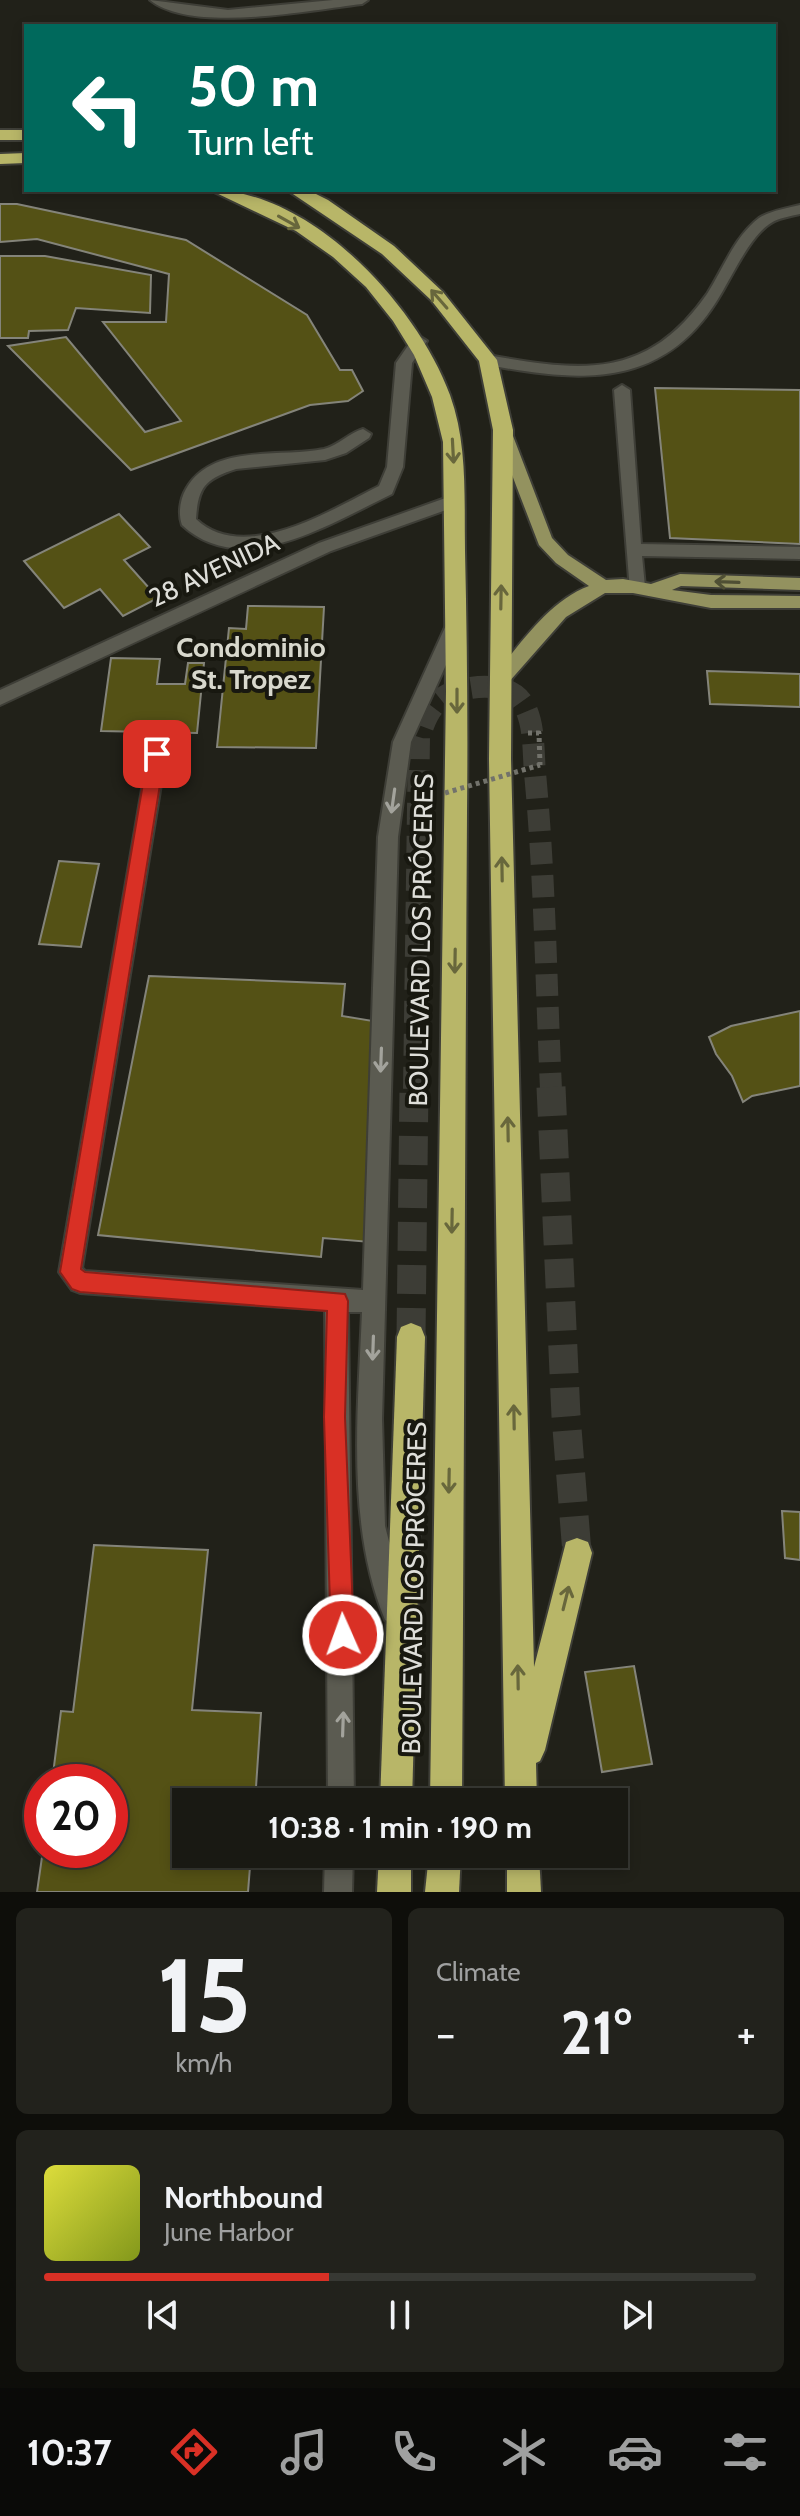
<!DOCTYPE html>
<html lang="en">
<head>
<meta charset="utf-8">
<style>
	:root { --surface:#191913; --page:#22221c; --text:#f1f3f6; --muted:#9fa0a0; --line:#373833; --accent:#d93025 }
	body { margin:0; font-family:Cabin,sans-serif; background:var(--page); color:var(--text); height:100vh; display:flex; flex-direction:column; font-size:30px; white-space:nowrap }
	* { box-sizing:border-box; margin:0 }
	p { font-size:26px; color:var(--muted) }
	.icon { flex:none; width:44px; height:44px; fill:none; stroke:currentColor; stroke-width:2; stroke-linecap:round; stroke-linejoin:round }
	.map { position:relative; height:1892px; overflow:hidden }
	.details { display:flex; flex-direction:column; gap:16px; padding:16px; background:#0e0e0a; flex:1 }
	.details>* { flex:none }
	.hud { position:absolute; left:24px; top:24px; width:752px; height:168px; border-radius:0px; box-shadow:0 4px 12px #0003,0 0 0 2px var(--line); background:#00695c; color:#fff; overflow:hidden }
	.speed { position:absolute; left:24px; top:1764px; display:flex; gap:16px; font-size:40px; font-weight:700; text-align:center }
	.speed>* { display:grid; place-content:center; width:104px; height:104px; border-radius:50%; background:var(--surface); box-shadow:0 4px 12px #0003,0 0 0 2px var(--line); line-height:1 }
	.speed .limit { border:12px solid #d22; background:#fff; color:#111 }
	.pin { position:absolute; display:grid; place-items:center; width:68px; height:68px; color:#fff; margin:-34px; border-radius:16px; box-shadow:0 4px 12px #0006 }
	.me { position:absolute; width:88px; margin:-44px; rotate:358deg; stroke-linejoin:round; filter:drop-shadow(0 0 6px #0008) }
	.turn { display:flex; align-items:center; gap:28px; height:168px; padding:0 32px; font-size:36px }
	.turn .icon { width:104px; height:104px; stroke-width:2.5 }
	.turn b { display:block; font-size:56px; line-height:68px }
	.big { font-size:60px; font-weight:800; line-height:1.1 }
	.details .card { flex:1; display:flex; flex-direction:column; justify-content:center; gap:12px; min-width:0; padding:0 28px; border-radius:12px; background:var(--page) }
	.details .dial { align-items:center; gap:0 }
	.dial b { font-size:104px; line-height:1 }
	.song { display:flex; align-items:center; gap:24px }
	.cover { width:96px; height:96px; border-radius:12px; background:linear-gradient(135deg,hsl(60 70% 55%),hsl(70 70% 35%)) }
	.played { height:8px; border-radius:4px; background:linear-gradient(90deg,var(--accent) 40%,var(--line) 40%) }
	.keys { display:flex; justify-content:space-around; direction:ltr }
	.heat { display:flex; justify-content:space-between; align-items:center; font-size:44px; direction:ltr }
	.details .tiles { flex:1; display:grid; gap:16px; grid-template-columns:1fr 1fr }
	.card:last-child { grid-column:span 2 }
	.trip { position:absolute; left:172px; top:1788px; width:456px; height:80px; border-radius:0px; background:var(--surface); box-shadow:0 4px 12px #0003,0 0 0 2px var(--line); font-weight:800; line-height:80px; text-align:center }
	.tab-bar { display:flex; height:128px; justify-content:space-around; align-items:center; background:#0a0a08; color:var(--muted) }
	.tab-bar .icon { width:56px; height:56px }
	.tab-bar .active { color:var(--accent) }
	.tab-bar b { font-size:36px; color:var(--text) }
	.map>svg:first-child { display:block }
	.building { fill:#545115; stroke:#84847a; stroke-width:2 }
	.lines { fill:none; stroke-linecap:round; stroke-linejoin:round }
	.highway-tunnel-far1 { stroke:#3d3d36; stroke-width:22; stroke-dasharray:22 11; stroke-linecap:butt }
	.highway-tunnel { stroke:#3d3d36; stroke-width:29; stroke-dasharray:29 14; stroke-linecap:butt }
	.minor-casing { stroke:#3e3e37; stroke-width:4 }
	.major-casing { stroke:#3e3e37; stroke-width:4 }
	.highway-casing { stroke:#3e3e37; stroke-width:4 }
	.path { stroke:#72726b; stroke-width:5; stroke-dasharray:4 4; stroke-linecap:butt }
	.minor { fill:#5b5b51; fill-rule:evenodd }
	.major { fill:#93925f; fill-rule:evenodd }
	.highway { fill:#b8b668; fill-rule:evenodd }
	.path-bridge { stroke:#72726b; stroke-width:5; stroke-dasharray:4 4; stroke-linecap:butt }
	.oneway { stroke:#68673c }
	.oneway2 { stroke:#4f4f34 }
	.oneway3 { stroke:#a3a39c }
	.route { fill:#d93025; stroke:#8d1f18; stroke-width:2 }
	.labels { text-anchor:middle; stroke-width:8; stroke-linejoin:round; paint-order:stroke }
	.street-label { font-size:26px; fill:#deded9; stroke:#181810 }
	.neighbourhood-label { font-size:28px; font-weight:bold; fill:#d8d8cd; stroke:#181810 }
</style>
</head>
<body>
<div class="map">
<svg width="800" height="1892" viewBox="0 0 800 1892">
	<rect width="100%" height="100%" fill="#212119"/>
	<g class="building">
		<path d="M 0,204 L 17,204 L 186,240 L 307,315 L 340,370 L 352,370 L 363,391 L 348,401 L 310,405 L 131,470 L 8,346 L 66,337 L 145,432 L 181,421 L 103,322 L 166,322 L 169,274 L 37,239 L 0,242 Z"/>
		<path d="M 0,256 L 45,256 L 151,275 L 150,313 L 76,308 L 68,330 L 29,331 L 28,338 L 0,338 Z"/>
		<path d="M 655,388 L 800,390 L 800,544 L 670,538 Z"/>
		<path d="M 119,514 L 150,547 L 124,560 L 158,598 L 123,616 L 100,589 L 64,608 L 24,561 Z"/>
		<path d="M 248,606 L 324,607 L 316,748 L 217,747 L 229,628 L 246,629 Z"/>
		<path d="M 111,658 L 160,659 L 157,684 L 185,684 L 188,663 L 204,663 L 197,733 L 101,731 Z"/>
		<path d="M 707,671 L 800,674 L 800,707 L 710,704 Z"/>
		<path d="M 59,861 L 99,864 L 81,947 L 39,944 Z"/>
		<path d="M 149,976 L 345,984 L 342,1016 L 373,1021 L 370,1242 L 323,1238 L 321,1257 L 98,1235 Z"/>
		<path d="M 800,1011 L 800,1086 L 752,1096 L 743,1102 L 732,1076 L 716,1054 L 709,1037 L 731,1026 Z"/>
		<path d="M 782,1511 L 800,1512 L 800,1560 L 785,1558 Z"/>
		<path d="M 94,1545 L 208,1550 L 192,1710 L 261,1713 L 255,1802 L 186,1802 L 186,1854 L 251,1854 L 248,1892 L 37,1892 L 43,1850 L 110,1850 L 110,1782 L 52,1782 L 61,1711 L 73,1712 Z"/>
		<path d="M 634,1666 L 652,1764 L 602,1772 L 585,1672 Z"/>
	</g>
	<g class="lines">
		<path class="highway-tunnel-far1" d="M 414,1089 L 419,738 C 425,718 433,699 454,692 C 474,685 508,682 522,702 C 535,721 533,751 535,773 C 545,878 546,984 551,1089"/>
		<g class="highway-tunnel">
			<path d="M 551,1087 L 566,1416 L 577,1553"/>
			<path d="M 411,1337 L 414,1087"/>
		</g>
		<g class="minor-casing">
			<g id="minor">
				<path d="M 150,0 L 228,10 L 333,0 L 368,0 L 362,4 C 310,10 192,34 150,0 Z"/>
				<path d="M 800,205 L 800,214 C 791,216 778,218 771,223 C 751,235 733,274 721,294 C 666,389 583,383 488,365 L 480,360 L 488,355 C 582,372 647,380 707,294 C 723,269 735,236 759,218 C 769,211 788,208 800,205 Z"/>
				<path d="M 419,336 L 427,341 L 412,363 L 403,467 L 392,494 C 331,523 242,581 182,525 C 178,514 180,499 186,489 C 212,443 280,458 324,449 C 339,445 349,433 363,429 L 371,434 L 369,438 L 346,453 L 325,460 L 236,469 C 205,479 198,487 196,519 C 244,565 331,510 379,486 L 387,467 L 396,363 L 414,337 Z"/>
				<path d="M 622,385 L 630,390 L 641,544 L 800,547 L 800,559 L 642,556 L 645,587 L 636,593 L 630,591 L 614,390 Z"/>
				<path d="M 454,495 L 460,497 L 462,501 L 460,505 L 331,551 L 0,705 L 0,690 L 319,543 Z"/>
				<path d="M 456,616 L 465,623 L 411,742 L 398,837 L 382,1419 L 385,1526 L 407,1611 L 403,1620 L 394,1624 L 385,1620 C 346,1525 358,1413 362,1312 L 348,1312 L 354,1802 L 328,1802 L 325,1310 L 80,1293 L 72,1290 L 59,1272 L 148,754 L 157,747 L 166,754 L 82,1268 L 85,1271 L 363,1290 L 378,837 L 393,742 L 447,623 Z"/>
				<path d="M 325,1854 L 353,1854 L 352,1892 L 324,1892 Z"/>
			</g>
		</g>
		<g class="major-casing">
			<path id="major" d="M 505,431 L 513,436 L 552,538 L 568,555 L 606,580 L 623,579 L 651,584 L 680,574 L 800,578 L 800,590 L 681,586 L 672,590 L 711,595 L 800,596 L 800,608 L 711,608 L 633,593 L 605,593 L 566,617 L 508,683 L 496,683 L 493,678 L 496,673 C 523,641 549,601 589,586 L 556,563 L 539,545 L 497,436 Z"/>
		</g>
		<g class="highway-casing">
			<g id="highway">
				<rect x="0" y="130" width="26" height="10"/>
				<path d="M 26,153 L 26,163 L 0,164 L 0,154 Z"/>
				<path d="M 210,190 C 311,190 417,305 450,395 C 468,445 464,499 465,551 C 467,638 468,726 467,813 C 465,1143 464,1472 462,1802 L 430,1802 L 446,691 L 443,442 L 432,397 L 414,355 L 393,321 L 366,287 L 333,257 L 296,231 Z"/>
				<path d="M 287,190 L 308,190 L 328,200 L 394,246 L 443,292 L 497,360 L 513,430 L 511,759 L 534,1667 L 566,1542 L 577,1538 L 588,1542 L 592,1553 L 545,1750 L 540,1761 L 536,1763 L 537,1802 L 505,1802 L 489,759 L 493,430 L 479,361 L 431,300 L 382,254 Z"/>
				<path d="M 411,1323 L 421,1327 L 425,1337 L 412,1802 L 380,1802 L 397,1337 L 401,1327 Z"/>
				<path d="M 379,1854 L 411,1854 L 411,1892 L 377,1892 Z"/>
				<path d="M 429,1854 L 461,1854 L 459,1892 L 425,1892 Z"/>
				<path d="M 507,1854 L 539,1854 L 541,1892 L 507,1892 Z"/>
			</g>
		</g>
		<path class="path" d="M 528,733 L 539,733 L 540,765"/>
		<use href="#minor" class="minor"/>
		<use href="#major" class="major"/>
		<use href="#highway" class="highway"/>
		<path class="path-bridge" d="M 445,793 L 540,765"/>
	</g>
	<defs><path id="oneway-shaft" d="M-6 0H5M1.5-3L5.5 0L1.5 3" fill="none" stroke-width="1.6" stroke-linecap="round" stroke-linejoin="round" transform="scale(2)"/></defs>
	<g class="oneway">
		<use href="#oneway-shaft" transform="translate(289 222) rotate(29)"/>
		<use href="#oneway-shaft" transform="translate(439 299) rotate(-131)"/>
		<use href="#oneway-shaft" transform="translate(453 451) rotate(87)"/>
		<use href="#oneway-shaft" transform="translate(501 597) rotate(-89)"/>
		<use href="#oneway-shaft" transform="translate(457 701) rotate(90)"/>
		<use href="#oneway-shaft" transform="translate(502 869) rotate(-91)"/>
		<use href="#oneway-shaft" transform="translate(455 961) rotate(91)"/>
		<use href="#oneway-shaft" transform="translate(508 1129) rotate(-91)"/>
		<use href="#oneway-shaft" transform="translate(452 1221) rotate(91)"/>
		<use href="#oneway-shaft" transform="translate(514 1417) rotate(-91)"/>
		<use href="#oneway-shaft" transform="translate(449 1481) rotate(91)"/>
		<use href="#oneway-shaft" transform="translate(566 1598) rotate(-76)"/>
		<use href="#oneway-shaft" transform="translate(518 1677) rotate(-91)"/>
	</g>
	<use class="oneway2" href="#oneway-shaft" transform="translate(727 582) rotate(-178)"/>
	<g class="oneway3">
		<use href="#oneway-shaft" transform="translate(393 801) rotate(98)"/>
		<use href="#oneway-shaft" transform="translate(381 1060) rotate(92)"/>
		<use href="#oneway-shaft" transform="translate(373 1348) rotate(92)"/>
		<use href="#oneway-shaft" transform="translate(343 1724) rotate(-88)"/>
	</g>
	<path class="route" d="M 157,747 L 165,754 L 81,1269 L 85,1272 L 345,1294 L 348,1301 L 345,1417 L 354,1635 L 351,1643 L 343,1646 L 334,1643 L 331,1635 L 324,1417 L 327,1311 L 80,1292 L 72,1289 L 60,1272 L 148,754 Z"/>
	<g class="labels">
		<g class="street-label">
			<text transform="translate(214 570) rotate(-25)" y="9">28 AVENIDA</text>
			<text transform="translate(421 940) rotate(-89)" y="9">BOULEVARD LOS PRÓCERES</text>
			<text transform="translate(414 1588) rotate(-89)" y="9">BOULEVARD LOS PRÓCERES</text>
		</g>
		<g class="neighbourhood-label">
			<text x="251" y="657">Condominio<tspan x="251" dy="32">St. Tropez</tspan></text>
		</g>
	</g>
</svg>
<div class="speed"><div class="limit">20</div></div>
<div class="pin" style="left:157px;top:754px;background:#d93025"><svg class="icon" aria-label="arrive" viewBox="0 0 24 24"><path d="M6 21V4h12l-3 4 3 4H6"/></svg></div>
<svg class="me" style="left:343px;top:1635px" viewBox="-20 -20 40 40"><circle r="17" fill="#d93025" stroke="#fff" stroke-width="3"/><path d="M0-11L8 9 0 5-8 9z" fill="#fff"/></svg>
<div class="trip">10:38 · 1 min · 190 m</div>
<div class="hud">
<div class="turn"><svg class="icon" aria-label="left" viewBox="0 0 24 24"><path d="M17 20v-9H6M10 6l-5 5 5 5"/></svg><div><b>50 m</b>Turn left</div></div>
</div>
</div>
<section class="details">
<div class="tiles">
<div class="card dial"><b>15</b><p>km/h</p></div>
<div class="card"><p>Climate</p>
<div class="heat"><a>−</a><b class="big">21°</b><a>+</a></div>
</div>
<div class="card">
<div class="song"><i class="cover"></i><div><b>Northbound</b><p>June Harbor</p></div></div>
<div class="played"></div>
<div class="keys"><svg class="icon" aria-label="previous" viewBox="0 0 24 24"><path d="M18 5L8 12l10 7zM5 5v14"/></svg><svg class="icon" aria-label="pause" viewBox="0 0 24 24"><path d="M8 5v14M16 5v14"/></svg><svg class="icon" aria-label="next" viewBox="0 0 24 24"><path d="M6 5l10 7-10 7zM19 5v14"/></svg></div>
</div>
</div>
</section>
<nav class="tab-bar">
<b>10:37</b>
<svg class="icon active" aria-label="directions" viewBox="0 0 24 24"><path d="M12 3l9 9-9 9-9-9zM9 14v-3h6M13 9l2 2-2 2"/></svg>
<svg class="icon" aria-label="music" viewBox="0 0 24 24"><path d="M9 18V5l10-2v13"/><circle cx="6" cy="18" r="3"/><circle cx="16" cy="16" r="3"/></svg>
<svg class="icon" aria-label="phone" viewBox="0 0 24 24"><path d="M5 4h4l2 5-3 2q2 4 5 5l2-3 5 2v4C11 20 4 13 5 4z"/></svg>
<svg class="icon" aria-label="climate" viewBox="0 0 24 24"><path d="M12 3v18M4 7l16 10M4 17L20 7"/></svg>
<svg class="icon" aria-label="car" viewBox="0 0 24 24"><path d="M5 17H2v-5l4-1 3-4h7l3 4 3 1v5h-3M9 17h6M6 11h13"/><circle cx="7" cy="17" r="2"/><circle cx="17" cy="17" r="2"/></svg>
<svg class="icon" aria-label="filters" viewBox="0 0 24 24"><path d="M4 7h16M4 17h16"/><circle cx="9" cy="7" r="2"/><circle cx="15" cy="17" r="2"/></svg>
</nav>
</body>
</html>
